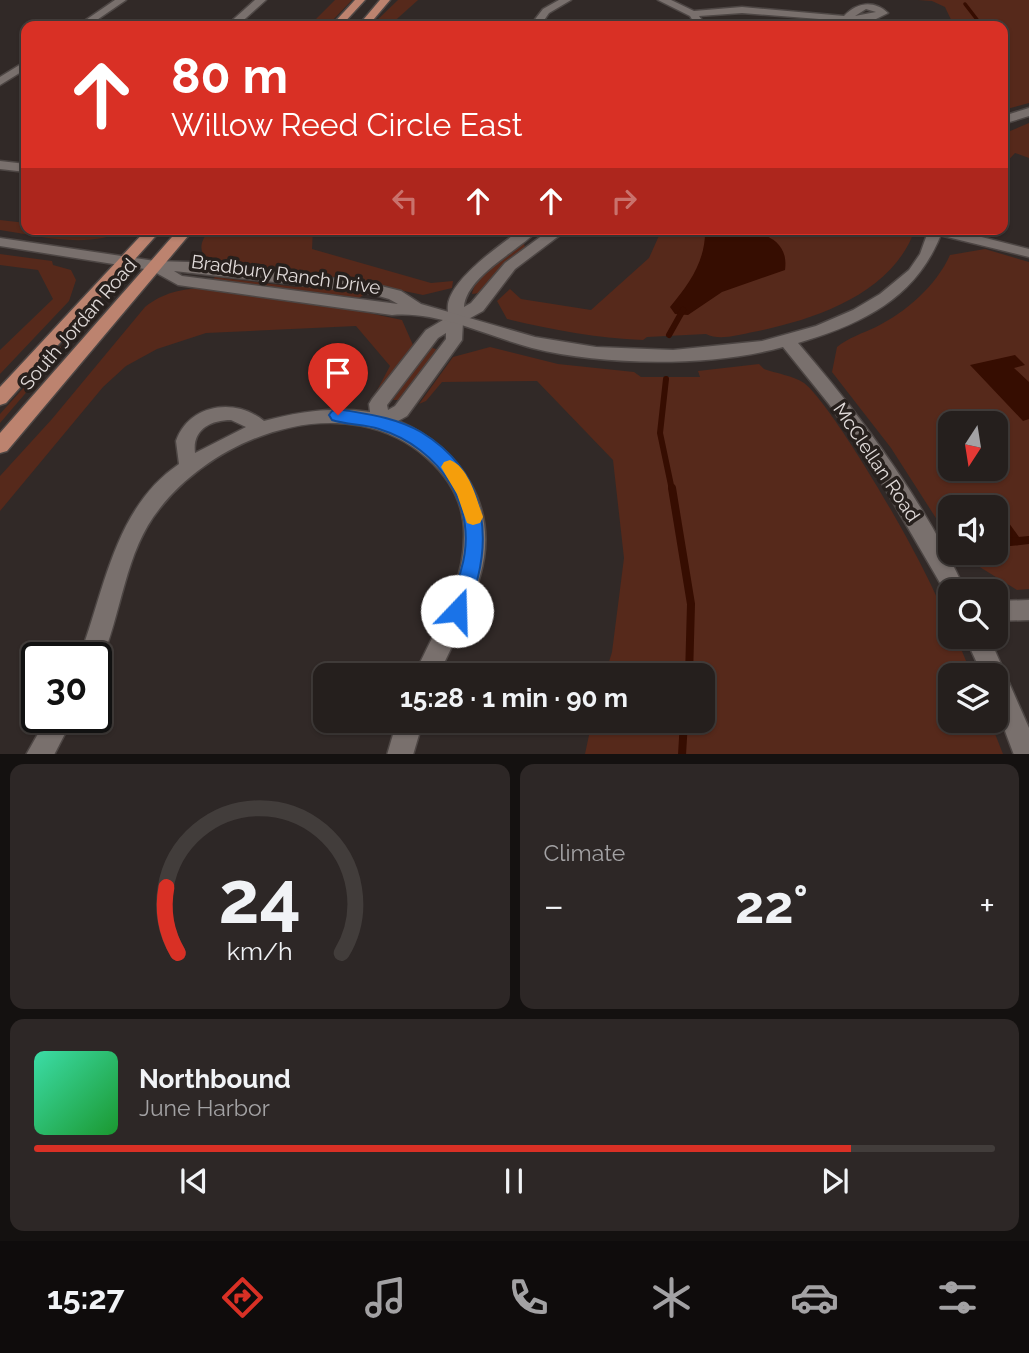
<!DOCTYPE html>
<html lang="en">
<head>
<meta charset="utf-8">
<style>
	:root { --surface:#251f1d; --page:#2d2726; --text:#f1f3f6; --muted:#a3a2a4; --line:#423d3b; --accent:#d93025 }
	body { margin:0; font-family:Raleway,sans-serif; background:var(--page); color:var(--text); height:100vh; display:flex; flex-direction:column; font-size:26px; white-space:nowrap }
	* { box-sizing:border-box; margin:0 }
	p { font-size:23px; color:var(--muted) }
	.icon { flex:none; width:38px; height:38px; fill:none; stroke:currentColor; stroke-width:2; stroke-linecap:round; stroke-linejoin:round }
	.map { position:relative; height:754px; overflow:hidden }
	.details { display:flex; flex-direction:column; gap:10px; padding:10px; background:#141110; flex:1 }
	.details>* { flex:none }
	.banner { position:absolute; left:21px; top:21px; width:987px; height:214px; border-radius:14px; box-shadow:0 2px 5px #0004,0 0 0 2px var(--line); background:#d93025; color:#fff; overflow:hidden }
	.needle { width:46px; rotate:192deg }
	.tools { position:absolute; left:938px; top:411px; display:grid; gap:14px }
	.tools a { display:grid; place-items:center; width:70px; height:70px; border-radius:14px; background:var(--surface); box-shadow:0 2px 5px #0004,0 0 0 2px var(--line); font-size:35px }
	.speed { position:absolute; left:21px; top:642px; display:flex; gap:14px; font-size:35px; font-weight:700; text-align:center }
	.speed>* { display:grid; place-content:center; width:91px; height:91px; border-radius:50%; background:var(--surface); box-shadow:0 2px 5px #0004,0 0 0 2px var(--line); line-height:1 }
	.speed .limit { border:4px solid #111; border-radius:10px; background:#fff; color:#111 }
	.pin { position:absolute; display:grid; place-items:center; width:60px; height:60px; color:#fff; margin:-72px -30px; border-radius:50% 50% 50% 0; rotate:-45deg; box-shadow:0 0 7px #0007 }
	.pin .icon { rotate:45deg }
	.me { position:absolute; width:77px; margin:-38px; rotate:21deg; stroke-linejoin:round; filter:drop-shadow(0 0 5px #0008) }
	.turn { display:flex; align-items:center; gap:24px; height:147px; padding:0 35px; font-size:32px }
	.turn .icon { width:91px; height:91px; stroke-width:2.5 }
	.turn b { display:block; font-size:49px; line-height:60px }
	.lanes { display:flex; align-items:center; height:66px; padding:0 35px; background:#0003; justify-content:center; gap:35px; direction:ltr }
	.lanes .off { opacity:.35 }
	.big { font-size:52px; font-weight:700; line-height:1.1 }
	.details .tile { flex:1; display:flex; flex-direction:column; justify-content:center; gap:10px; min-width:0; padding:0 24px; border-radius:14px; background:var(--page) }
	.details .dial { align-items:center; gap:0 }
	.dial svg { height:182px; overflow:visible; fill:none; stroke:var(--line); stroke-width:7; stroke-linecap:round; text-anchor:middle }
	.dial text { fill:var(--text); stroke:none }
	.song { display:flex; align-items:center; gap:21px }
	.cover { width:84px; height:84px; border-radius:10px; background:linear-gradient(135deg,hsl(160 70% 55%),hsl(130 70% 35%)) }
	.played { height:7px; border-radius:4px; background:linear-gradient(90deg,var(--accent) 85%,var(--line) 85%) }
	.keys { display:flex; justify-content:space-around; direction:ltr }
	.heat { display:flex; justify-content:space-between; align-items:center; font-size:38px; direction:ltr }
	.details .tiles { flex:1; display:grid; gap:10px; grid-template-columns:1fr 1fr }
	.tile:last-child { grid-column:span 2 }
	.trip { position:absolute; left:313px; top:663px; width:402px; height:70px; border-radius:14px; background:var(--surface); box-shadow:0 2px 5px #0004,0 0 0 2px var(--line); font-weight:700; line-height:70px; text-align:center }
	.dock { display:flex; height:112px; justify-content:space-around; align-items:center; background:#0f0c0c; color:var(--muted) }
	.dock .icon { width:49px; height:49px }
	.dock .on { color:var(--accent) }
	.dock b { font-size:32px; color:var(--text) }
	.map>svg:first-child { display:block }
	.green { fill:#56291b; fill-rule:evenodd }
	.water { fill:#360d01 }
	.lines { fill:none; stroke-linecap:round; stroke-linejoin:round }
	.stream-far2 { stroke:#360d01; stroke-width:3.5 }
	.stream-far1 { stroke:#360d01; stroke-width:6 }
	.stream { stroke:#360d01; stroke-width:8 }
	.minor-casing { stroke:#4d4644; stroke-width:3 }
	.tertiary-casing { stroke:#4d4644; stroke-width:3 }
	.primary-casing { stroke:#4d4644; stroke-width:3 }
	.minor { fill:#79706d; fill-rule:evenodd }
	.tertiary { fill:#79706d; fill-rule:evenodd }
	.primary { fill:#bc836f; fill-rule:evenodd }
	.route { fill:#1a73e8; stroke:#114b97; stroke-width:2 }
	.slow { fill:#f59e0b }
	.labels { text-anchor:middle; stroke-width:7; stroke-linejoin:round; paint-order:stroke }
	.street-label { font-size:19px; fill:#e0dad9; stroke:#27201d }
</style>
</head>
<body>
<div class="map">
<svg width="1029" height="755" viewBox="0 0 1029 755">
	<rect width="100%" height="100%" fill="#312927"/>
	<g class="green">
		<path d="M 335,0 L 352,0 L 327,26 L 309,26 Z"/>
		<path d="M 398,0 L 418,0 L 389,26 L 371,26 Z"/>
		<path d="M 918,0 L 1029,0 L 1029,103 L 1003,110 L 1003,26 L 954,26 L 945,7 L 932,1 Z"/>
		<path d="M 1029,123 L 1029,158 L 1015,153 L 1003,166 L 1003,134 Z"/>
		<path d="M 0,220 L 26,223 L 26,229 L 127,229 C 90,250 39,236 0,230 Z"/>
		<path d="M 210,229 L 313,229 L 312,249 L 431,283 L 453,281 L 452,288 L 423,295 L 371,284 L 218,263 C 198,257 197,245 210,229 Z"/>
		<path d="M 662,229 L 915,229 C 893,294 814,320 753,332 C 738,335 719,341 706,334 L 647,337 L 643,340 C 596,338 553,330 507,319 L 497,301 L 510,289 L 521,299 L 591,310 L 649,258 Z"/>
		<path d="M 520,244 L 524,244 L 525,247 L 496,272 L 480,293 L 472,294 C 476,274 503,255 520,244 Z"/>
		<path d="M 985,249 L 1029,262 L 1029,589 L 1017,590 L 957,553 L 996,553 L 996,508 L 950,508 L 950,540 L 891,448 L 832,372 L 837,347 C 848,338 863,333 876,327 C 906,312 936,286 950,255 ZM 950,424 L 996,424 L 996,469 L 950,469 Z"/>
		<path d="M 0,254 L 52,261 L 53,265 L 71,270 L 76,280 L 69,301 L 0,374 L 0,350 L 53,299 L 38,270 L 0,265 Z"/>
		<path d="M 215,277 L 296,287 L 320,285 L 359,291 L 363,295 L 357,300 L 212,280 Z"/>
		<path d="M 205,288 L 345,308 L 402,320 L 413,345 L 375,394 L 390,366 L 356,326 L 206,333 L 157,349 L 126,366 L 103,387 L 0,511 L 0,476 L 52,419 L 145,307 C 164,292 182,289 205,288 Z"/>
		<path d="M 99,304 L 102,304 L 0,423 L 0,414 Z"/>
		<path d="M 430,347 L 438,350 L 402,400 L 393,400 Z"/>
		<path d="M 490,347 L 558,364 L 634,372 L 641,377 L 700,377 L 698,371 L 759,364 L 764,369 C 775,373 794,376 804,383 C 834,405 950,602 950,637 L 956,637 L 972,675 L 950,676 L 950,721 L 990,721 L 1003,754 L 585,754 L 592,721 L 704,721 L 704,676 L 605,675 L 612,652 L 624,558 L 613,460 L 537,381 L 442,382 L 426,401 L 419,404 L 453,357 Z"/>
	</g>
	<g class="water">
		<path d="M 705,229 C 734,229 791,226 785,270 L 722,292 L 688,315 L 675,314 L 670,307 C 689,284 706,261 705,229 Z"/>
		<path d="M 1015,355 L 1025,365 L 1014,368 L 1029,382 L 1029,419 L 1023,421 L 970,365 Z"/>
	</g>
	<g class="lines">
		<path class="stream-far2" d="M 965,4 L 982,26"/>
		<g class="stream-far1">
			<path d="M 669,335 L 683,310"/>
			<path d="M 666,379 L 660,433 L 672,490"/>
		</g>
		<g class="stream">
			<path d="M 672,488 L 691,604 L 689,676"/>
			<path d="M 996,512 L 1017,541"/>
			<path d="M 1010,542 L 1029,540"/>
			<path d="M 682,755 L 684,721"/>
		</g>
		<g class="minor-casing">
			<g id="minor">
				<path d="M 115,0 L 126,0 L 88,26 L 77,26 Z"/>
				<path d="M 255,0 L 266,0 L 237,26 L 226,26 Z"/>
				<path d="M 559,0 L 571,0 L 549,13 L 540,26 L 530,26 L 543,9 Z"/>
				<path d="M 658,0 L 671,0 L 694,11 L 742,7 L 844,16 C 857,2 874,0 888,13 L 876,19 L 857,22 L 742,13 L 699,16 L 706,26 L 696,26 L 690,16 ZM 866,9 L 876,12 L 855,16 Z"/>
				<path d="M 26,61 L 26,69 L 0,85 L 0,77 Z"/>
				<path d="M 0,161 L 26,164 L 26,172 L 0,169 Z"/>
				<path d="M 522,229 L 539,229 C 520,250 466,276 464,307 L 471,303 L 505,263 L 551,229 L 568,229 L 515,269 L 483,311 L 463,322 L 462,340 L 407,416 L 398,421 C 461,448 500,507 480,576 C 471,611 453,643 438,676 L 414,676 C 434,630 464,588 464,537 C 465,504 451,479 427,458 C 348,388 220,432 160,508 C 124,552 122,615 99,666 L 96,667 L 96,658 L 79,658 C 105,590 114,508 179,464 L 176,441 C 189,404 235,397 264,421 C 301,411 333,407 370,412 L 369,404 L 372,399 L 426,330 L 448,317 C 448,312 447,305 449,300 C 457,275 501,244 522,229 ZM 446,333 L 446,339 L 395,406 L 388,410 L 387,405 L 438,338 ZM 231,420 L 246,427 L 195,453 C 192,430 210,420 231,420 Z"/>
				<path d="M 950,229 L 1029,249 L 1029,257 L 931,233 L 929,230 Z"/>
				<path d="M 1029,600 L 1029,620 L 996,621 L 996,601 Z"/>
				<path d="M 47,718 L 73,718 L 54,755 L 26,755 Z"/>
				<path d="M 397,721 L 423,721 L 413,755 L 387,755 Z"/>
			</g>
		</g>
		<g class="tertiary-casing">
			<g id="tertiary">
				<path d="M 1029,108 L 1029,116 L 1003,124 L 1003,116 Z"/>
				<path d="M 929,229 L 943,229 C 919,297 863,324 798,343 C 862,417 924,501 966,592 L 950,592 L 950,600 L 872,466 L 829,404 L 783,347 C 711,367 604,366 532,348 C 487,336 439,311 392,315 L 178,285 L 151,270 L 0,246 L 0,238 L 155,261 L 189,262 L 365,282 L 401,291 L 421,304 L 535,337 L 596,347 L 673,350 L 762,341 L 816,326 L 853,310 L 880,294 L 909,270 L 920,254 ZM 174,271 L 365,292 L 389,299 L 398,304 L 182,276 Z"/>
				<path d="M 965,637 L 989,637 L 1029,728 L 1029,755 L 1014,755 L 996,707 L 996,676 L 983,676 Z"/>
			</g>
		</g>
		<g class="primary-casing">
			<g id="primary">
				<path d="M 355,0 L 365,0 L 341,26 L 331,26 Z"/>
				<path d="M 380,0 L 390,0 L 368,26 L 358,26 Z"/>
				<path d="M 147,229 L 162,229 L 6,403 L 0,405 L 0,387 Z"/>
				<path d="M 179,229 L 194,229 L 7,451 L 0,453 L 0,433 Z"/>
			</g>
		</g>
		<use href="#minor" class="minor"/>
		<use href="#tertiary" class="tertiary"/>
		<use href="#primary" class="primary"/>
	</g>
	<path class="route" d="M 338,409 C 366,414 395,417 421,432 C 492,475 495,548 464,617 L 457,620 L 449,617 L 446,611 C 451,597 458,584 461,570 C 480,507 440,448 379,429 C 364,424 347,425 332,420 L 329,415 L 332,411 Z"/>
	<path class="slow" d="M 450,460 C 469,467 477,500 483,517 L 480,523 L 473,525 L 467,523 L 457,494 L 441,467 L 444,462 Z"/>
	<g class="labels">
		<g class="street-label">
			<text transform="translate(286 274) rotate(8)" y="7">Bradbury Ranch Drive</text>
			<text transform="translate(78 324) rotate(-49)" y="7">South Jordan Road</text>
			<text transform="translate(877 462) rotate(56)" y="7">McClellan Road</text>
		</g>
	</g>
</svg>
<div class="tools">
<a><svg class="needle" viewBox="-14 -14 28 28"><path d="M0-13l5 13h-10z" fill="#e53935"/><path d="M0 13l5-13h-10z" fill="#a3a2a4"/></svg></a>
<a><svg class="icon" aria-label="sound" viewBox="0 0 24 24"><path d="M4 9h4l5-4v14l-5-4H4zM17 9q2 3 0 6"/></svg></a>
<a><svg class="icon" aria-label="search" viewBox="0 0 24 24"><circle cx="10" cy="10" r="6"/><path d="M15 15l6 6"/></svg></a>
<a><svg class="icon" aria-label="layers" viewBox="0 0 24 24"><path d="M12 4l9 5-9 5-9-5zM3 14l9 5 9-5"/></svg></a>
</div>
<div class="speed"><div class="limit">30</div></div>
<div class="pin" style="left:338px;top:415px;background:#d93025"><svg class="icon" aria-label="arrive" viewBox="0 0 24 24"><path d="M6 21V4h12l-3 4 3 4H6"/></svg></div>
<svg class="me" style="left:457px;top:611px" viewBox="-20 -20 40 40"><circle r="19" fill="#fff"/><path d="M0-13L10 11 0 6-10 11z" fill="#1a73e8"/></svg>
<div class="trip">15:28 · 1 min · 90 m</div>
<div class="banner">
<div class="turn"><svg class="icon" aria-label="ahead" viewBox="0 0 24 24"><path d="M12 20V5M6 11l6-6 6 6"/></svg><div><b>80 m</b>Willow Reed Circle East</div></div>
<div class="lanes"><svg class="icon off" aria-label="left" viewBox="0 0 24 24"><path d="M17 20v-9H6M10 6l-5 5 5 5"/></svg><svg class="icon" aria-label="ahead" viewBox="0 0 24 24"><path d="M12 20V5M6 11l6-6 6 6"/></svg><svg class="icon" aria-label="ahead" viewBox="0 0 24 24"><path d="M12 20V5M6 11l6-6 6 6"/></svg><svg class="icon off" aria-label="right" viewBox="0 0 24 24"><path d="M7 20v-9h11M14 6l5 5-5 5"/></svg></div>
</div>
</div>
<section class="details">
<div class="tiles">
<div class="tile dial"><svg viewBox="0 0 100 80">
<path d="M14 69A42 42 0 1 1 86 69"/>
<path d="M14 69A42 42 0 0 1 9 40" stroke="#d93025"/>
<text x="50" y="56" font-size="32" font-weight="700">24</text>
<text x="50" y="72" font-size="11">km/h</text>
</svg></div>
<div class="tile"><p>Climate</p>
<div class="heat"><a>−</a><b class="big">22°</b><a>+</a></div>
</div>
<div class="tile">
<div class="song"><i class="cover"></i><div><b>Northbound</b><p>June Harbor</p></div></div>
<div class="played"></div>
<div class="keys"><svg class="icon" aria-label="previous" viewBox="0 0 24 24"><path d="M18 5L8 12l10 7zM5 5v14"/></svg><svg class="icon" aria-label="pause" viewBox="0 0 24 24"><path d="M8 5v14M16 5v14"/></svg><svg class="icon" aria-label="next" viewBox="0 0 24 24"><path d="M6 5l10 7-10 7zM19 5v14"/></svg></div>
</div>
</div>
</section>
<nav class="dock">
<b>15:27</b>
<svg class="icon on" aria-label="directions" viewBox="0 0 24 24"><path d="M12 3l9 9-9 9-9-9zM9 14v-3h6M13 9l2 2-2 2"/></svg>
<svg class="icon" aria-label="music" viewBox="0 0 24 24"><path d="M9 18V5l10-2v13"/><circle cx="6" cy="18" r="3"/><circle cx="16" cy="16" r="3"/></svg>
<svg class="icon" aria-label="phone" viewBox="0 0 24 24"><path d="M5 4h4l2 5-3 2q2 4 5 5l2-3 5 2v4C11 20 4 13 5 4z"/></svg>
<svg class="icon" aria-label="climate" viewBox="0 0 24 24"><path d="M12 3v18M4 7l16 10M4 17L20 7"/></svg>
<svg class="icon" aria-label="car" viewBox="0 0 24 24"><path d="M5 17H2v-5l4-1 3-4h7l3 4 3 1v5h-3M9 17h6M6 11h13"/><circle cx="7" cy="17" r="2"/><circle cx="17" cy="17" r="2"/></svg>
<svg class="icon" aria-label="filters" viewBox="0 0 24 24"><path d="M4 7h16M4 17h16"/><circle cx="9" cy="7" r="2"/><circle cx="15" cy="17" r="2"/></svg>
</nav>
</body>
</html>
